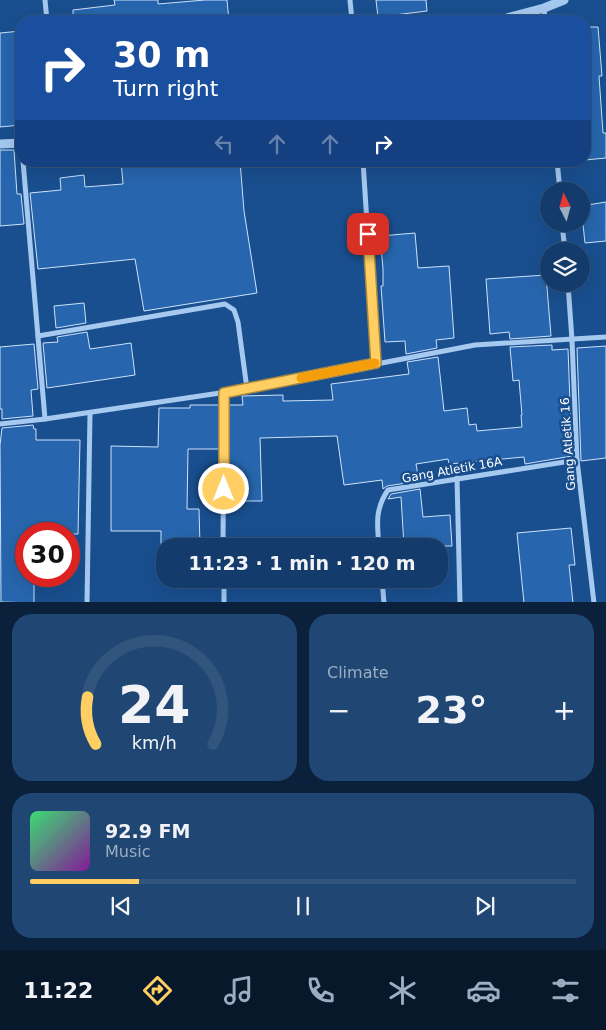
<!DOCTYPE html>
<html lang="en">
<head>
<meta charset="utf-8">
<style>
	:root { --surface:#133b6b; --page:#204673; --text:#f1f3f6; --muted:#9dadc1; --line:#32557e; --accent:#ffcf64 }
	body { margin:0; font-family:"DejaVu Sans",sans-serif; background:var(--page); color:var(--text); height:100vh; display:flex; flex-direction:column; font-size:19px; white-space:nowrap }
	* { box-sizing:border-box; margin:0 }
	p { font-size:16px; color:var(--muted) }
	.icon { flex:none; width:28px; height:28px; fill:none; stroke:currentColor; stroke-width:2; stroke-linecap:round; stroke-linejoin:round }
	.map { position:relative; height:602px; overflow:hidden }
	.sheet { display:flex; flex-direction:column; gap:12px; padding:12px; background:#0a203b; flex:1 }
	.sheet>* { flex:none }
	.top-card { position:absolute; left:15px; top:15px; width:576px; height:152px; border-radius:20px; box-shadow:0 5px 20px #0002,0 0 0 1px var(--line); background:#1a4fa0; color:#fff; overflow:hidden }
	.needle { width:32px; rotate:354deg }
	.buttons { position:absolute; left:540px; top:182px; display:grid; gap:10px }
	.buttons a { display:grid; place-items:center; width:50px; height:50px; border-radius:50%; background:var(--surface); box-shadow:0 5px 20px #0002,0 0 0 1px var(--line); font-size:25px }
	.speed { position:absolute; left:15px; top:522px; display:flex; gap:10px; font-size:25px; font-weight:700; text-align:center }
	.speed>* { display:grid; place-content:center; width:65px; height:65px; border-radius:50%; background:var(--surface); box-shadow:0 5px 20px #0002,0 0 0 1px var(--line); line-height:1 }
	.speed .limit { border:8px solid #d22; background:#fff; color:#111 }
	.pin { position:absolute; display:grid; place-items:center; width:42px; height:42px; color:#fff; margin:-21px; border-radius:10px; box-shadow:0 2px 8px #0006 }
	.me { position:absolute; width:55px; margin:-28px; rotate:0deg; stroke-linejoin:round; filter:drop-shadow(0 0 4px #0008) }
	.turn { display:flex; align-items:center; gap:18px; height:105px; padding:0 15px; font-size:22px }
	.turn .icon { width:65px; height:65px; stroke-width:2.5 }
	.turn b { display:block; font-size:35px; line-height:42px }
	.lanes { display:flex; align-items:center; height:48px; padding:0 15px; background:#0003; justify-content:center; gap:25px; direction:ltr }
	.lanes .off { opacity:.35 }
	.big { font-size:38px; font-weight:800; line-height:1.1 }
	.sheet .widget { flex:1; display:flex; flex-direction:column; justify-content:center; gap:8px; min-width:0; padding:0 18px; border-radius:20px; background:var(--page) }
	.sheet .dial { align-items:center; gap:0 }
	.dial svg { height:130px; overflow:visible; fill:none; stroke:var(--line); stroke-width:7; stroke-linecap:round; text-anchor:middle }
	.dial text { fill:var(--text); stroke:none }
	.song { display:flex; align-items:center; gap:15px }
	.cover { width:60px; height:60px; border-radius:8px; background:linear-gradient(135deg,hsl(140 70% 55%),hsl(290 70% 35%)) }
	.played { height:5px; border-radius:2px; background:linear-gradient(90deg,var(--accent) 20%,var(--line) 20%) }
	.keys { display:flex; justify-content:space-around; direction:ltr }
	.heat { display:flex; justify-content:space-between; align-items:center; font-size:28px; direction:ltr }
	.sheet .tiles { flex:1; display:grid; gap:12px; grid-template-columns:1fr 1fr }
	.widget:last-child { grid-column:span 2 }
	.trip { position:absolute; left:156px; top:538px; width:292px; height:50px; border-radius:20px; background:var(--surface); box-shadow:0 5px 20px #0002,0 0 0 1px var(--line); font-weight:800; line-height:50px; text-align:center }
	.tabs { display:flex; height:80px; justify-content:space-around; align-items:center; background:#08182b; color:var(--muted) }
	.tabs .icon { width:35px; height:35px }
	.tabs .current { color:var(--accent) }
	.tabs b { font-size:22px; color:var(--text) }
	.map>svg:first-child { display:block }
	.building { fill:#2766ae; stroke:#cde2fb }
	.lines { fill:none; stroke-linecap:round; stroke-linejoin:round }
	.minor { stroke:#a6c9ef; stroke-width:5 }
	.tertiary { stroke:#a6c9ef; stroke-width:9 }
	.route-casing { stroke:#a68741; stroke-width:12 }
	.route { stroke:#ffcf64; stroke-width:9 }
	.slow { stroke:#f59e0b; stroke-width:9 }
	.labels { text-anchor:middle; stroke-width:5; stroke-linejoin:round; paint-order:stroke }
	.street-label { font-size:12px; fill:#fff; stroke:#194f8f }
</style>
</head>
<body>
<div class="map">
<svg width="606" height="603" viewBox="0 0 606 603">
	<rect width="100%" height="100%" fill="#194f8f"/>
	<g class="building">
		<path d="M 114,0 L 158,0 L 158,4 L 205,0 L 227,0 L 229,21 L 73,21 L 73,10 L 115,5 Z"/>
		<path d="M 376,0 L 426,0 L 427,11 L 378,17 Z"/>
		<path d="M 585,27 L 598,27 L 602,76 L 599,76 L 603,133 L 606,133 L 606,158 L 585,160 Z"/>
		<path d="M 21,31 L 21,125 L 0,127 L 0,33 Z"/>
		<path d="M 0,150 L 14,150 L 17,194 L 21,194 L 24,224 L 0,226 Z"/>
		<path d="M 121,161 L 240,161 L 244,211 L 257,293 L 144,311 L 135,259 L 38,269 L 30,193 L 61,190 L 60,178 L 84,175 L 85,187 L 123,184 Z"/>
		<path d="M 606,202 L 606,241 L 585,243 L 581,206 Z"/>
		<path d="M 415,233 L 418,268 L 449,266 L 454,338 L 436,340 L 437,348 L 406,354 L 405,341 L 385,342 L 381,286 L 383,286 L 383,269 L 380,236 Z"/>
		<path d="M 546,275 L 551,336 L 510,339 L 509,332 L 490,334 L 486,279 Z"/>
		<path d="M 84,303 L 86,323 L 56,328 L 54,306 Z"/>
		<path d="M 87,332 L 90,349 L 131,343 L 135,375 L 47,388 L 43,343 L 58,342 L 57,337 Z"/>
		<path d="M 34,344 L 38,389 L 31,390 L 33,416 L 2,419 L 2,409 L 0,409 L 0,347 Z"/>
		<path d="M 552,345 L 552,350 L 568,349 L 572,456 L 525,464 L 524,457 L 449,464 L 448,459 L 416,464 L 419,481 L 387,486 L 383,489 L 382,480 L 344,485 L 337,436 L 260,438 L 262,501 L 230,501 L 228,405 L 243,405 L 242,396 L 283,395 L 283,401 L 333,400 L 331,384 L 409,374 L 407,362 L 438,357 L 444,411 L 467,408 L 469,425 L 476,424 L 477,431 L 522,427 L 521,415 L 522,415 L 519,380 L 513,381 L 510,347 Z"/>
		<path d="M 606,346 L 606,458 L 581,461 L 577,348 Z"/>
		<path d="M 190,405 L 220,405 L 219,449 L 188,449 L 187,509 L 199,509 L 200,545 L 161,546 L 161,531 L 111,531 L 111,446 L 158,447 L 159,408 L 190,408 Z"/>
		<path d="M 33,425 L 34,429 L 36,429 L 36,440 L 80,440 L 78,534 L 26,534 L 26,576 L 34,576 L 34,603 L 1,602 L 0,445 L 2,428 Z"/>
		<path d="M 420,489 L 423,517 L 450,515 L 452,546 L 404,546 L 401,497 L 388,499 L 391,494 Z"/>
		<path d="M 571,528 L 575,565 L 569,565 L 573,603 L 524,603 L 517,533 Z"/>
	</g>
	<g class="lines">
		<g class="minor">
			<path d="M 45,0 L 47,21"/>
			<path d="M 350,0 L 352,21"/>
			<path d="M 544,8 L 545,21"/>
			<path d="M 23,161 L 45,419"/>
			<path d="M 363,161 L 376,363"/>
			<path d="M 557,161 L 560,191"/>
			<path d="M 562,224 L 565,251"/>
			<path d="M 568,284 L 572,340 L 577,460 L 594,603"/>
			<path d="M 38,336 L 225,304 L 234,310 L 238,322 L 247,389"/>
			<path d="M 0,424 L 45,419 L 247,389 L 475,345 L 606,337"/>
			<path d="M 457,478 L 460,603"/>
			<path d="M 223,546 L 224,393"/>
			<path d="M 379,546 C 377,524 375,509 388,490 L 577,460"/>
			<path d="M 224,579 L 224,603"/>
			<path d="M 382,579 L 384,603"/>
			<path d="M 87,603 L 90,413"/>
		</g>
		<g class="tertiary">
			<path d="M 496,21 L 544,8 L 564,0"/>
			<path d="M 0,144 L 21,143"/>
		</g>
	</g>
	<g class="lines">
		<g class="route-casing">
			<path id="route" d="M 224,489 L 224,393 L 376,363 L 368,234"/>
		</g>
		<use href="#route" class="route"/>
		<path class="slow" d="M 301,378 L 375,363"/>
	</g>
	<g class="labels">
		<g class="street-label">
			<text transform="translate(568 444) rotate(-94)" y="4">Gang Atletik 16</text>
			<text transform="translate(452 470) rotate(-10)" y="4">Gang Atletik 16A</text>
		</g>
	</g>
</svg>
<div class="buttons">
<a><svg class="needle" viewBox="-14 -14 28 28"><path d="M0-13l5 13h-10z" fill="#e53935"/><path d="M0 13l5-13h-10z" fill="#9dadc1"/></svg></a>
<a><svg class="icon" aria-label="layers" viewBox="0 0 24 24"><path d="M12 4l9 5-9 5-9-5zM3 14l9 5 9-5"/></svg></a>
</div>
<div class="speed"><div class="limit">30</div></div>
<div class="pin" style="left:368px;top:234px;background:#d93025"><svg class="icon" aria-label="arrive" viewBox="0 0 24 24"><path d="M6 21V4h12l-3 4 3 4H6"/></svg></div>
<svg class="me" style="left:224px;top:489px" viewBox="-20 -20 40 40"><circle r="17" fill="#ffcf64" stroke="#fff" stroke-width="3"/><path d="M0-11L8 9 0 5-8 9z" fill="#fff"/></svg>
<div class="trip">11:23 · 1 min · 120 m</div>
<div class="top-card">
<div class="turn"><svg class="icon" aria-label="right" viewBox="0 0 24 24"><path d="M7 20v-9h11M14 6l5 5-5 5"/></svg><div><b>30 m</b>Turn right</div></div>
<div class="lanes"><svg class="icon off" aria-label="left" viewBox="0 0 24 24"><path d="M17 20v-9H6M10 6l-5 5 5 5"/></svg><svg class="icon off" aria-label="ahead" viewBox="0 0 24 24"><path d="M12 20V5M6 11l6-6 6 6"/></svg><svg class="icon off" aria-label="ahead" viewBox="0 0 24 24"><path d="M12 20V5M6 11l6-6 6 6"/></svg><svg class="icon" aria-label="right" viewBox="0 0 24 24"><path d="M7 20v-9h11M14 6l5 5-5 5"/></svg></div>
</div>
</div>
<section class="sheet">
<div class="tiles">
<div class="widget dial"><svg viewBox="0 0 100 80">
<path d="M14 69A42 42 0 1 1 86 69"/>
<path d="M14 69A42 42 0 0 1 9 40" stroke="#ffcf64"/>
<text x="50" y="56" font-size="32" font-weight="700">24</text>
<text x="50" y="72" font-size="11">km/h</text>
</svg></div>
<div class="widget"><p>Climate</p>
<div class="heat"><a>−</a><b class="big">23°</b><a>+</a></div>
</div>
<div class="widget">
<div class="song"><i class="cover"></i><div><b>92.9 FM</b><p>Music</p></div></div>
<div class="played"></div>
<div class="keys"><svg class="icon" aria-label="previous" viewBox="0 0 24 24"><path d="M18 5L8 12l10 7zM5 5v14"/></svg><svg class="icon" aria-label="pause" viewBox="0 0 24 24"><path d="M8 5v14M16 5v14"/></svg><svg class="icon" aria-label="next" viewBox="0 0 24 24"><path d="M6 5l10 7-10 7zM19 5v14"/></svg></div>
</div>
</div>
</section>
<nav class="tabs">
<b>11:22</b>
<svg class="icon current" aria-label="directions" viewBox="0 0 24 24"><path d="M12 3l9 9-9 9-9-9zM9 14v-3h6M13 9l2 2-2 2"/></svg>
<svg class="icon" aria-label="music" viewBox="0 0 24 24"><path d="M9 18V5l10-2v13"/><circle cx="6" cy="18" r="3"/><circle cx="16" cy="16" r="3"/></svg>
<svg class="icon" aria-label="phone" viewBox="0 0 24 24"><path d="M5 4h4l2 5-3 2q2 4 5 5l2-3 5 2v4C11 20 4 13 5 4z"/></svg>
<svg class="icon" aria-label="climate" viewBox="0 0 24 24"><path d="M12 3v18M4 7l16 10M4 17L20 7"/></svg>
<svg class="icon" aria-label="car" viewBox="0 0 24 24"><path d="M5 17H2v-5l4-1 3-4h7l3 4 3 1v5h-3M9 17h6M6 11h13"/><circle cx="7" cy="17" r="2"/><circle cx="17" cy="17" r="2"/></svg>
<svg class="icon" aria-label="filters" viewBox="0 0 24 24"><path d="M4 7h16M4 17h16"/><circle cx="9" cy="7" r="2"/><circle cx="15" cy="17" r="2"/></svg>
</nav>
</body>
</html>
